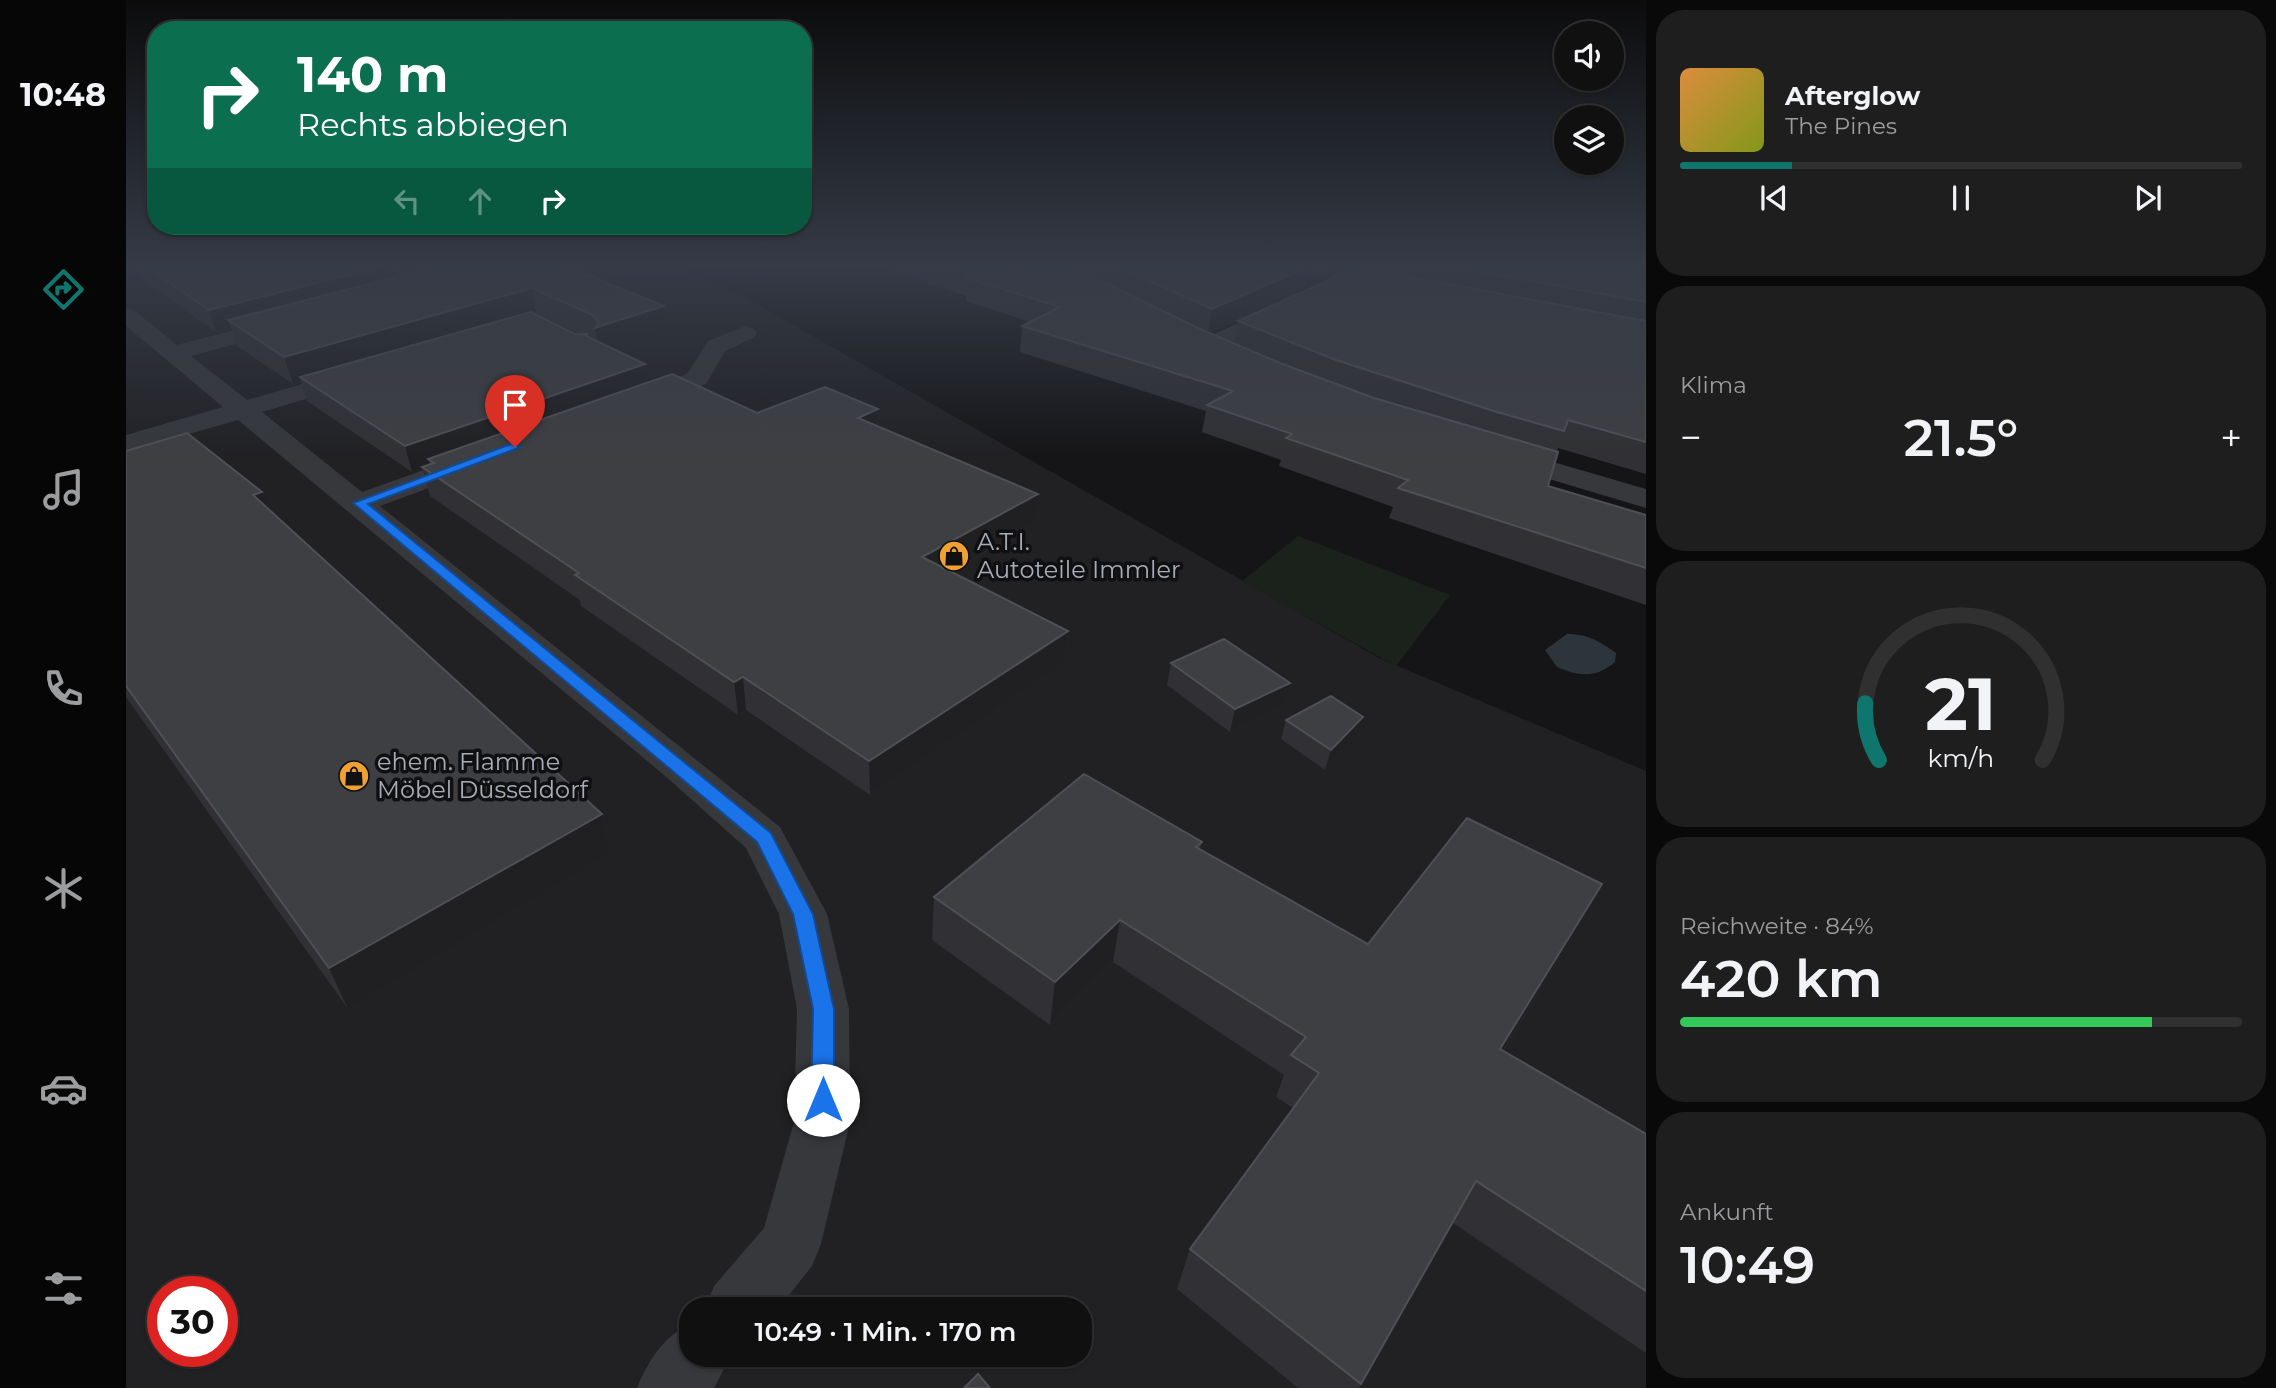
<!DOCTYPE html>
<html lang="de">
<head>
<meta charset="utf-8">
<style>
	:root { --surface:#101011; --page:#1e1e1f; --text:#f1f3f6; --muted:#9c9d9f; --line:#303031; --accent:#0f766e }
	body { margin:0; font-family:Montserrat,sans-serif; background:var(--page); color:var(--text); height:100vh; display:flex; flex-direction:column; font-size:26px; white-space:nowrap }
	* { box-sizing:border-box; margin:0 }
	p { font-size:23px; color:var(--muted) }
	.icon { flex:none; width:38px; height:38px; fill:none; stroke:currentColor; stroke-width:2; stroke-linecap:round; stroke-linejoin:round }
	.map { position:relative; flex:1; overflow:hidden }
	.sheet { display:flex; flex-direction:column; gap:10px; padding:10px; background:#090909; width:630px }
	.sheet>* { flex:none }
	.guide { position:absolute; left:21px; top:21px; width:665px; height:214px; border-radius:28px; box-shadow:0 2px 5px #0004,0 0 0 2px var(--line); background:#0b6e4f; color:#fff; overflow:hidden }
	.controls { position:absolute; left:1428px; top:21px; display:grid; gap:14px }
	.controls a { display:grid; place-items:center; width:70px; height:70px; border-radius:50%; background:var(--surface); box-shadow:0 2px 5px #0004,0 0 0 2px var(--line); font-size:35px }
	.speed { position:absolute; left:21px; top:1276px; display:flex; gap:14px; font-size:35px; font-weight:700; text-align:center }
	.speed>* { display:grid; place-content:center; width:91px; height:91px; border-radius:50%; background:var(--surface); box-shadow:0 2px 5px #0004,0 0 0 2px var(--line); line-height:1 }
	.speed .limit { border:10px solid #d22; background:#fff; color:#111 }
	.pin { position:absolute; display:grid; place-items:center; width:60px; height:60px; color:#fff; margin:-72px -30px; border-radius:50% 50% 50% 0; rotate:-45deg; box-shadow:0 0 7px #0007 }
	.pin .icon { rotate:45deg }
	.me { position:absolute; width:77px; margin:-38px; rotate:0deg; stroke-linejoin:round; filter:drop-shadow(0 0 5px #0008) }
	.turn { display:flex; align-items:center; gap:24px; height:147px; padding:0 35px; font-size:32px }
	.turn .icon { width:91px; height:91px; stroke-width:2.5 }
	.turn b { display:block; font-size:49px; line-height:60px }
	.lanes { display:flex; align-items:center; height:66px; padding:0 35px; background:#0003; justify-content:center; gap:35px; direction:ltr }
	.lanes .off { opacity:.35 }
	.big { font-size:52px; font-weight:600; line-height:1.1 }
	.sheet .card { flex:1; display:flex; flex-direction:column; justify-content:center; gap:10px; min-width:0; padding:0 24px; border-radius:28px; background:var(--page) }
	.sheet .dial { align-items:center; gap:0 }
	.dial svg { height:182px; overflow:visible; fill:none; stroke:var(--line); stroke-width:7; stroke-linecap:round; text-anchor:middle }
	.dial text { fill:var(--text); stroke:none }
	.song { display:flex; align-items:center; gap:21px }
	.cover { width:84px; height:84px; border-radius:10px; background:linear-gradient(135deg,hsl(30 70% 55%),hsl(70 70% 35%)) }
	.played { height:7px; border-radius:4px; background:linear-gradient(90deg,var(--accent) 20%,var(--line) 20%) }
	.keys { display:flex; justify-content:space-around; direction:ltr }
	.heat { display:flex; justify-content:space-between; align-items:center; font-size:38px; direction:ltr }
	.charge { height:10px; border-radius:5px; background:linear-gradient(90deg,#34c759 84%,var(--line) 0) }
	.trip { position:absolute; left:553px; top:1297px; width:413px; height:70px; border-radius:28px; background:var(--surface); box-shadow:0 2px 5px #0004,0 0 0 2px var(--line); font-weight:600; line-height:70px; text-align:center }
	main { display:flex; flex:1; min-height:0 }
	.menu { display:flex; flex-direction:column; width:126px; justify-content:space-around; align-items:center; background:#060607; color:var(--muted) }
	.menu .icon { width:49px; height:49px }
	.menu .on { color:var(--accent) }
	.menu b { font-size:32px; color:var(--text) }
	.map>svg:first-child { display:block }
	.built { fill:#212124; fill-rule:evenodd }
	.green { fill:#1b221c }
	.water { fill:#2b353b }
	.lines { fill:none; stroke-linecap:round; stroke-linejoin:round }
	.minor { fill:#36383c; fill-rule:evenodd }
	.wall { fill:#313135; fill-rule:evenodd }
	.shaded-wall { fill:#202023 }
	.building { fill:#3e3f43; stroke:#4e5055; stroke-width:2 }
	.route { fill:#1a73e8; stroke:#114b97; stroke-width:2 }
	.labels { text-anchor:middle; stroke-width:7; stroke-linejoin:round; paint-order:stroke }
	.poi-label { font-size:24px; fill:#a7adb7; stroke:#101012; text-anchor:start }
</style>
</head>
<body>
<main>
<nav class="menu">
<b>10:48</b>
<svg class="icon on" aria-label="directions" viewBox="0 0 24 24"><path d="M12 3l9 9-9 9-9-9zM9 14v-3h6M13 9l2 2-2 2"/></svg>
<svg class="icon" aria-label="music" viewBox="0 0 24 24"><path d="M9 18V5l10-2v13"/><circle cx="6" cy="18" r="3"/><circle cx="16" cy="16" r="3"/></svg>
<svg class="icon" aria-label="phone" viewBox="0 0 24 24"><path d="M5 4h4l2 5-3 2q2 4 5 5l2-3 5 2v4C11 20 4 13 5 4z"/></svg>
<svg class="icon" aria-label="climate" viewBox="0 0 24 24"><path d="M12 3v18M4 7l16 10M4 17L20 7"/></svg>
<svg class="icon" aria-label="car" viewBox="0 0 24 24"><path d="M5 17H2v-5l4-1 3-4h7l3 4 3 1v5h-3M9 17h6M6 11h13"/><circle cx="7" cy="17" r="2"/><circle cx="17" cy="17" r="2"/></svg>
<svg class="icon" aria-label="filters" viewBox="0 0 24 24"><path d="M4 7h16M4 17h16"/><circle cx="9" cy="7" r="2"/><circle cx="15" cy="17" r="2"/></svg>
</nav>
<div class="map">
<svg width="1520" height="1388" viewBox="0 0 1520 1388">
	<rect width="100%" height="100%" fill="#151517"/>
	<path class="built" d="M 0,264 L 545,264 L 625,301 L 1253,658 L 1520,771 L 1520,1388 L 0,1388 ZM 37,1292 L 96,1292 L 96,1351 L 37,1351 ZM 565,1309 L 954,1309 L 954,1354 L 565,1354 Z"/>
	<path class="green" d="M 1172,536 L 1324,595 L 1270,666 L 1116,581 Z"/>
	<path class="water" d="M 1441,634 C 1460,633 1475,642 1490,653 L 1489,662 C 1470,678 1454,677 1431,667 L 1419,650 Z"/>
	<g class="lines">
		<g class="minor">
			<path d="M 243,264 L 268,264 L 308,287 L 297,293 L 289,292 Z"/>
			<path d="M 1241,264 L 1267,264 L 1264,268 L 1087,352 L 1071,352 L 1067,347 L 1071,342 Z"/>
			<path d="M 0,308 L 8,310 L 51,345 L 157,317 L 165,319 L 168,324 L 165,329 L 65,356 L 121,400 L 229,369 L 238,372 L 242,377 L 238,382 L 136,412 L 236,492 L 340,455 L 350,452 L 360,455 L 364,461 L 360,467 L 254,506 L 654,827 L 701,914 L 723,1009 L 724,1122 L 695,1244 L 686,1266 L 652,1309 L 579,1309 L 588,1286 L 638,1228 L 668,1122 L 671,1009 L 653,914 L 620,848 L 538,775 L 112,420 L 0,452 L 0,435 L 97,407 L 0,326 Z"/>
			<path d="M 619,326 L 627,328 L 631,333 L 627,338 L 599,351 L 580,384 L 515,409 L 506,407 L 502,401 L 506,395 L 561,374 L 582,341 Z"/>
			<path d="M 1376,447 L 1520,489 L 1520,508 L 1366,462 L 1362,456 L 1366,450 Z"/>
			<path d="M 565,1324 L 565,1354 L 606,1354 L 588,1388 L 511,1388 C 522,1361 538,1335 565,1324 Z"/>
		</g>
	</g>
	<g class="wall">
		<path d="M 0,264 L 266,264 L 269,277 L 289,272 L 273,264 L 502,264 L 504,277 L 483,283 L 541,332 L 488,349 L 519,364 L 521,382 L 631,413 L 752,426 L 909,523 L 825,572 L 942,631 L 938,664 L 744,795 L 620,710 L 612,715 L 455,606 L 454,600 L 304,496 L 296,468 L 286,472 L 181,401 L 175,382 L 167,384 L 111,346 L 105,328 L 90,332 L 13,276 L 0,265 ZM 410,313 L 454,334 L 449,334 L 409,314 Z"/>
		<path d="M 741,264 L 1235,264 L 1201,279 L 1181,271 L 1177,290 L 1084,333 L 1108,343 L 1112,321 L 1252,270 L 1253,265 L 1252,264 L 1520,264 L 1520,474 L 1432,448 L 1422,486 L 1520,515 L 1520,605 L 1263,518 L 1267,507 L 1153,466 L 1155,460 L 1076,432 L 1080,411 L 894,352 L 896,326 L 904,322 L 840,301 L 840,296 Z"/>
		<path d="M 0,451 L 142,509 L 476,814 L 484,854 L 222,1009 L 0,697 Z"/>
		<path d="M 1045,663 L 1158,706 L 1104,732 L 1041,685 Z"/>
		<path d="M 1160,720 L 1231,736 L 1199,770 L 1155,739 Z"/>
		<path d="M 1076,842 L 1074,849 L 1242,944 L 1476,884 L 1453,926 L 1377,1051 L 1520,1134 L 1520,1353 L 1327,1223 L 1233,1388 L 1172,1388 L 1051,1289 L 1064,1249 L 1167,1108 L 1150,1097 L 1158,1075 L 987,962 L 924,1025 L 806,940 L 808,897 Z"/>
	</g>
	<g class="shaded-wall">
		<path d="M 266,264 L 271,284 L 102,320 L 105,328 L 90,332 L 83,310 Z"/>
		<path d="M 296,264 L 352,264 L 299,277 Z"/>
		<path d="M 464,264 L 502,264 L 504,277 L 451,293 L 447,269 Z"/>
		<path d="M 1205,264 L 1235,264 L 1201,279 Z"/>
		<path d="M 1182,267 L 1177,290 L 1082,334 L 1086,309 Z"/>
		<path d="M 406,288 L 410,313 L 179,381 L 174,377 L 175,382 L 167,384 L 158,357 Z"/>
		<path d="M 538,306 L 541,332 L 473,354 L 469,328 Z"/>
		<path d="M 519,364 L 522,387 L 302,459 L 304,465 L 286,472 L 279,446 Z"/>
		<path d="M 752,409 L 752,437 L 732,418 Z"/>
		<path d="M 136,492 L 149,527 L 127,495 Z"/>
		<path d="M 912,494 L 909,523 L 796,588 L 796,557 Z"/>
		<path d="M 942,631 L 938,664 L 744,795 L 743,761 Z"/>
		<path d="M 617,677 L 620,710 L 612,715 L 608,682 Z"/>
		<path d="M 1164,683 L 1158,706 L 1104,732 L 1109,709 Z"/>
		<path d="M 1237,717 L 1231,736 L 1199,770 L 1205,750 Z"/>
		<path d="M 476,814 L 484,854 L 222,1009 L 203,968 Z"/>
		<path d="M 1476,884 L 1453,926 L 1352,1091 L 1374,1049 Z"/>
		<path d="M 994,920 L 987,962 L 924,1025 L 929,982 Z"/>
	</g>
	<g class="building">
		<path d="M 16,264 L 266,264 L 83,310 Z"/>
		<path d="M 321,264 L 464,264 L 447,269 L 538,306 L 469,328 L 473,323 L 467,315 L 406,288 L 158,357 L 102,320 Z"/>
		<path d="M 814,264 L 940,264 L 1074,329 L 1154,363 L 1248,398 L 1432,452 L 1422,486 L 1520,515 L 1520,568 L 1272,488 L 1282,480 L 1160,438 L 1166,434 L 1081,405 L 1107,391 L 896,326 L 934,307 L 841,278 L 849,275 Z"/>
		<path d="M 985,264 L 1174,264 L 1182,267 L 1086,309 Z"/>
		<path d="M 1311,264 L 1520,264 L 1520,302 Z"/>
		<path d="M 1231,267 L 1520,321 L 1520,442 L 1442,420 L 1438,431 L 1371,412 L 1210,360 L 1112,321 Z"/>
		<path d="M 405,312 L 449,334 L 462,334 L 458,335 L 519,364 L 279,446 L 174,377 Z"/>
		<path d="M 546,374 L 631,413 L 699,387 L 752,409 L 732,418 L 912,494 L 796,557 L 942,631 L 743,761 L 617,677 L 608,682 L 449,575 L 453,573 L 296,467 L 308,463 L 302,459 Z"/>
		<path d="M 61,433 L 136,492 L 127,495 L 476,814 L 203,968 L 0,686 L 0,451 Z"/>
		<path d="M 1098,639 L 1164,683 L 1109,709 L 1045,663 Z"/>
		<path d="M 1205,696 L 1237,717 L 1205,750 L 1160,720 Z"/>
		<path d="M 958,774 L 1076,842 L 1070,847 L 1242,944 L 1341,818 L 1476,884 L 1374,1049 L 1520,1134 L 1520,1291 L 1350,1181 L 1235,1384 L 1064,1249 L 1193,1073 L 1165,1055 L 1180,1037 L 994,920 L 929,982 L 808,897 Z"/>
		<path d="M 852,1374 L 864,1388 L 838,1388 Z"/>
	</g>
	<linearGradient id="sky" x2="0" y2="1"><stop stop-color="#0c0c0d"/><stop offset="0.58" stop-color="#353b47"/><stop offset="1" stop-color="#353b47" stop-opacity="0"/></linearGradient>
	<rect width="1520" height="458" fill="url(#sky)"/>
	<path class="route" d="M 385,444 L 395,447 L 242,504 L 645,833 L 687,914 L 708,1009 L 708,1100 L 705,1107 L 697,1110 L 689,1107 L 685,1100 L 687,1009 L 667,914 L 631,842 L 227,503 Z"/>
	<defs>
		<g id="shop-disc" transform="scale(1.575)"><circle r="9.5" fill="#f1a034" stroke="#101012"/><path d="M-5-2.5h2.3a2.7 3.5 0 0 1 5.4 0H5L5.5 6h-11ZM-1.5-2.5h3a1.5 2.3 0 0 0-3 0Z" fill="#111"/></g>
	</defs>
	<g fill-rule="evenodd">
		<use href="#shop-disc" x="828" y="556"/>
		<use href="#shop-disc" x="228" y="776"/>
	</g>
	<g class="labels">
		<g class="poi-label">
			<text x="851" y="550">A.T.I.<tspan x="851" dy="28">Autoteile Immler</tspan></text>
			<text x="251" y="770">ehem. Flamme<tspan x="251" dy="28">Möbel Düsseldorf</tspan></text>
		</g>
	</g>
</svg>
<div class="controls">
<a><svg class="icon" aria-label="sound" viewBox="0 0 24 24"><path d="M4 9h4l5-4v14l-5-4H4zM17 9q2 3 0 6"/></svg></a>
<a><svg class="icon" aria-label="layers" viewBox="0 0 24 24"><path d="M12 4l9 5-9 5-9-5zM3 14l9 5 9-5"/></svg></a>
</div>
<div class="speed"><div class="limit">30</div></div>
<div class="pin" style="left:389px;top:447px;background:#d93025"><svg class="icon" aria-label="arrive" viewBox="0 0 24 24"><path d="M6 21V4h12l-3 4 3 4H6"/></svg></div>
<svg class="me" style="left:697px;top:1100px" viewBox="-20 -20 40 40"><circle r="19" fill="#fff"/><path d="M0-13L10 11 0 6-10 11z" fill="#1a73e8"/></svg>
<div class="trip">10:49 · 1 Min. · 170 m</div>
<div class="guide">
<div class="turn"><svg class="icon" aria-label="right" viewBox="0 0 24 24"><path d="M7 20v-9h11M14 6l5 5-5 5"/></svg><div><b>140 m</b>Rechts abbiegen</div></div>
<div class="lanes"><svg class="icon off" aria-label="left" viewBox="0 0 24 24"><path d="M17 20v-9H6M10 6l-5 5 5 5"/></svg><svg class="icon off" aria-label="ahead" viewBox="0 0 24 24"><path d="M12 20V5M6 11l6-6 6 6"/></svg><svg class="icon" aria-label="right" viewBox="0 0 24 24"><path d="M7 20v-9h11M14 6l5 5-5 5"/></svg></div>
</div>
</div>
<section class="sheet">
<div class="card">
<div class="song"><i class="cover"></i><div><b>Afterglow</b><p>The Pines</p></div></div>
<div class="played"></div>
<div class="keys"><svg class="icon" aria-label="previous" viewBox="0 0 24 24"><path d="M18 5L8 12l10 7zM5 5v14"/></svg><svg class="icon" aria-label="pause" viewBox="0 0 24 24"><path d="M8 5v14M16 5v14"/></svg><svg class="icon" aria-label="next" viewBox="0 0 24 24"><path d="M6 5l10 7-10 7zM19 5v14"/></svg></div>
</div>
<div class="card"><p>Klima</p>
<div class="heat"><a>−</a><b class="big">21.5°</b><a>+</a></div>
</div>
<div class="card dial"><svg viewBox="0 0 100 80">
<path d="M14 69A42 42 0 1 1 86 69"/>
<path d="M14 69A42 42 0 0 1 8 44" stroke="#0f766e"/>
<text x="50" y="56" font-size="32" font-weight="700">21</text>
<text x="50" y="72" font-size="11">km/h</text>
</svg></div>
<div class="card"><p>Reichweite · 84%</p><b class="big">420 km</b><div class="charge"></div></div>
<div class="card"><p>Ankunft</p><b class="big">10:49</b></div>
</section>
</main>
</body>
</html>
